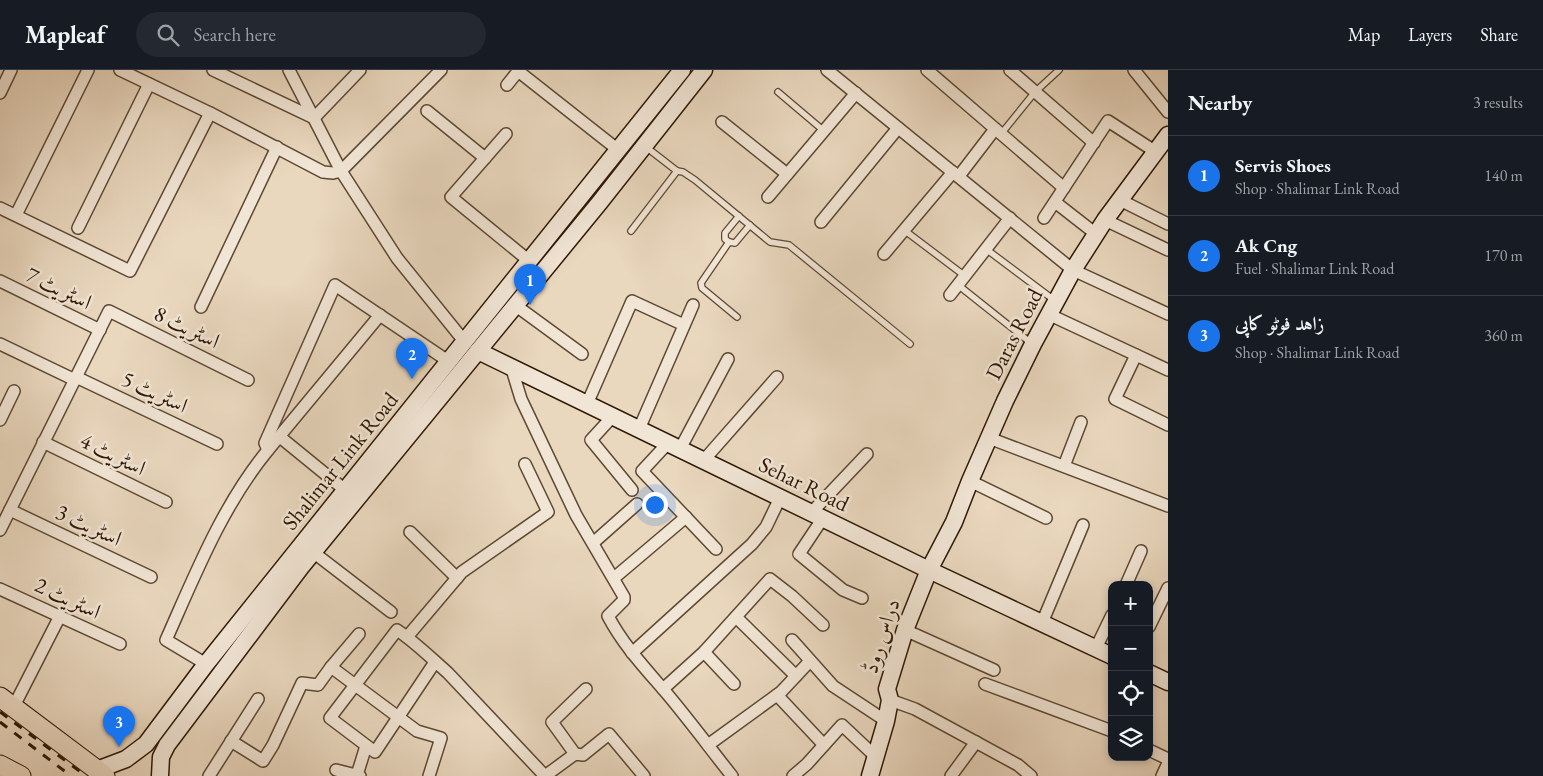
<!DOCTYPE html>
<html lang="en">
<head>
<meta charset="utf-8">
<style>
	body { margin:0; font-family:"EB Garamond",Amiri,serif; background:#242831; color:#f1f3f6 }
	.controls { position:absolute; right:15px; bottom:15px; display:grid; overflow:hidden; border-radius:10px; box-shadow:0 2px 8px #0003 }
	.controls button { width:45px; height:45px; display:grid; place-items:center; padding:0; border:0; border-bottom:1px solid #363941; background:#171b24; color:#f1f3f6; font:25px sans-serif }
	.you { position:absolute; left:654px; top:434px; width:18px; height:18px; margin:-12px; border:4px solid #fff; border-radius:50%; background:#1a73e8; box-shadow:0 0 0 8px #1a73e833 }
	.badge { display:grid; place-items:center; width:32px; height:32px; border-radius:50%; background:#1a73e8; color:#fff; font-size:16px; font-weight:700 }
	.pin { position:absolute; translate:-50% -41px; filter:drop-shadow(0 1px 2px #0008) }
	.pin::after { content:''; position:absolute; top:26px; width:18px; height:15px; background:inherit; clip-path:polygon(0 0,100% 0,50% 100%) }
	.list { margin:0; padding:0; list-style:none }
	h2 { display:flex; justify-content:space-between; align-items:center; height:65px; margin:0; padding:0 20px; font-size:21px }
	h2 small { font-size:16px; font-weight:400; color:#9ea1a6 }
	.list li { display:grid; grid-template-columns:32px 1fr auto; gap:15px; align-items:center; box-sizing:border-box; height:80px; padding:0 20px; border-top:1px solid #363941 }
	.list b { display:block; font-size:19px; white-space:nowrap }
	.list p { margin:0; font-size:16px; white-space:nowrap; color:#9ea1a6 }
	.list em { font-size:16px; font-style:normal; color:#9ea1a6 }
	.icon { flex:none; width:28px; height:28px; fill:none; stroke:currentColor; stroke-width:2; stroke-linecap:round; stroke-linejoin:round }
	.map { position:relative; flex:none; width:1168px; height:706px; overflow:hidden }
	header { display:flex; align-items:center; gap:30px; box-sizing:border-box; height:70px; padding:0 25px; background:#171b24; border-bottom:1px solid #363941 }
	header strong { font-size:24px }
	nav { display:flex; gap:28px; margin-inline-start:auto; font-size:18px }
	.search { width:350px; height:45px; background:#242831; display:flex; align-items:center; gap:12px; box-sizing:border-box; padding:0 18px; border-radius:28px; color:#9ea1a6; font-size:19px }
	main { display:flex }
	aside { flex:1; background:#171b24 }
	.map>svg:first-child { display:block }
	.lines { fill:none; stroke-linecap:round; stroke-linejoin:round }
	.lane-casing { stroke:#5d4832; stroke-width:8 }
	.street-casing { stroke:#5d4832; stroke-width:14 }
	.secondary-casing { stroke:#2e1804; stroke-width:19 }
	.primary-casing { stroke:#2e1804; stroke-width:21 }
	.lane { stroke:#f1e5d5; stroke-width:5.5 }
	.street { stroke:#f1e5d5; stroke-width:11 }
	.secondary { stroke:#f1e5d5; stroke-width:16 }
	.primary { stroke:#e9d7be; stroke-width:19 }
	.rail { stroke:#2e1804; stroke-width:3; stroke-dasharray:9 9; stroke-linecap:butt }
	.labels { text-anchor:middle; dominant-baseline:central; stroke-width:5; stroke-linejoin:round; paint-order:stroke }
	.street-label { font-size:22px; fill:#2e1804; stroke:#f1e5d5 }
</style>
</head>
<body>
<header>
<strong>Mapleaf</strong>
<div class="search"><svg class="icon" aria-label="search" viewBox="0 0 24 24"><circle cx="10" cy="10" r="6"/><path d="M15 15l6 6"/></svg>Search here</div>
<nav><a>Map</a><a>Layers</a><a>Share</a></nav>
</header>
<main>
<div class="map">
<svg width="1168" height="706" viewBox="0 0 1168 706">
	<rect width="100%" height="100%" fill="#e9d7be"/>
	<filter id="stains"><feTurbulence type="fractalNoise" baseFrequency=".004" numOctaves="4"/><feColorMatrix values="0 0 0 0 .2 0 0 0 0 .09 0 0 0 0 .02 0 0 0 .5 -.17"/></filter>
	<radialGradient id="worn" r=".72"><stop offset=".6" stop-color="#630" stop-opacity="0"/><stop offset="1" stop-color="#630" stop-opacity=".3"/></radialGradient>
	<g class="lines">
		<g class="lane-casing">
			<g id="lane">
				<path d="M778 22 824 61"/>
				<path d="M1001 64 1035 22 1059 0"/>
				<path d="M677 101 683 102 695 110 770 172 789 175 910 274"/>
				<path d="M904 160 965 206"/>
				<path d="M631 161 677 101 646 77"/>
				<path d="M729 172 725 169V163L739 146"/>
				<path d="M986 179 1054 230"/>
				<path d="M958 215 1031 273"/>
				<path d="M737 247 702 218 701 213 729 172 735 173 750 155"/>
			</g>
		</g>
		<g class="street-casing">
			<g id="street">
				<path d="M120 0 210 43 323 102 333 103 341 101 441 0"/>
				<path d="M213 0 314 48 360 0"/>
				<path d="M289 0 341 101 397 188 464 271"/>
				<path d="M827 0 1073 200 1168 244"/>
				<path d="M927 0 1064 118"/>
				<path d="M1010 0 1094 73"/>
				<path d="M1134 0 1168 42"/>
				<path d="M518 1 617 79"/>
				<path d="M507 15 519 0"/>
				<path d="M0 23 11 0"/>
				<path d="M427 41 485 88"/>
				<path d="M722 52 787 104"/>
				<path d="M506 64 451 127 528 190"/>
				<path d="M959 106 995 59"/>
				<path d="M768 127 856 23"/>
				<path d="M1120 130 1168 154"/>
				<path d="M1055 132 1096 164"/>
				<path d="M0 138 130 201 210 43"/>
				<path d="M16 145 88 0"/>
				<path d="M1044 148 1108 51 1156 82"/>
				<path d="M1105 150 1168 180"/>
				<path d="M821 152 898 58"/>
				<path d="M78 158 149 14"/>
				<path d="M884 184 953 102"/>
				<path d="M0 211 100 260"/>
				<path d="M950 225 1010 148"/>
				<path d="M515 235 582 284"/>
				<path d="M201 237 277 77"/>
				<path d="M1048 244 1136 285 1115 329 1168 355"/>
				<path d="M0 274 75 310"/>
				<path d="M1136 285 1168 300"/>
				<path d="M511 296 521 329 576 445 624 527V530L608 546C622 573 643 596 663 619 687 647 709 677 732 706"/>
				<path d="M76 307 217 374"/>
				<path d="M587 334 632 231 684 255"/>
				<path d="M613 346 591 370 632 420"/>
				<path d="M0 350 14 321"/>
				<path d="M639 359 693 235"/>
				<path d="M280 367 345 420"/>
				<path d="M989 368 1168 436"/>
				<path d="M43 372 166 432"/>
				<path d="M668 373 642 401 716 479"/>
				<path d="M680 379 728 289"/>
				<path d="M268 380 380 245"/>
				<path d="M704 390 777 307"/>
				<path d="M1064 396 1081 352"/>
				<path d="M970 411 1046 448"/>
				<path d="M10 440 151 507"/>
				<path d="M811 443 867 384"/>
				<path d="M823 448 799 484 843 520 862 528"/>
				<path d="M0 460 109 241 248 310"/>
				<path d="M410 462 457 508"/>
				<path d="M593 473 637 434"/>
				<path d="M313 482 391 542"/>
				<path d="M614 508 686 447"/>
				<path d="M1126 515 1141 481"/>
				<path d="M0 519 120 574"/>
				<path d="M736 547 796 606"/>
				<path d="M1042 553 1083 455"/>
				<path d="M1149 557 1168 518"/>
				<path d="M905 560 994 600"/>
				<path d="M407 567 462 502 548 442 525 394"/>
				<path d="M792 570 833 616 886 651"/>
				<path d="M1096 578 1112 545"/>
				<path d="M704 582 734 614"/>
				<path d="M632 583 752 474 766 457 780 428"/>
				<path d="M435 592 375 682 330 648 397 560C415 572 431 588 448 603L545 706"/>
				<path d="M206 594 166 570C195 505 222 436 268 380L265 373 335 215 448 291"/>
				<path d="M331 597 417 661 441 668 429 706"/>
				<path d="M985 614 1112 661"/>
				<path d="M663 619 704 582 770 509 792 526 823 555"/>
				<path d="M777 625 824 675"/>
				<path d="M890 630 915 639 1018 695 1031 706"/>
				<path d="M14 636 60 546"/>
				<path d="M231 671 263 691 273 675 302 613 318 615 331 597 359 564"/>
				<path d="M708 675 781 622 810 591"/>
				<path d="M1149 680 1168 689"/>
				<path d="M575 684 552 652 586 619"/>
				<path d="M336 700 360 706"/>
				<path d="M357 705 366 676"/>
				<path d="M209 706 258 629"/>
				<path d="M545 706 575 684 583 685 609 664 644 706"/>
				<path d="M793 706 807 694 842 655 876 687"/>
				<path d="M951 706 976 672"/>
				<path d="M1162 706 1168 693"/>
			</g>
		</g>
		<g class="secondary-casing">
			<g id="secondary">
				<path d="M478 281 929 500 1112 586"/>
				<path d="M1149 603 1168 612"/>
				<path d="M97 700 126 689 146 674 206 594 682 0"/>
				<path d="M160 706 161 687 167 675 301 497 600 132 704 0"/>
				<path d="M870 706 886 651 890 630 887 619 905 560 929 500 954 452 970 411 1005 331 1033 274 1073 200 1105 150 1168 65"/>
			</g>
		</g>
		<g class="primary-casing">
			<g id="primary">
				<path d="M0 627 105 706"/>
				<path d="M0 695 21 706"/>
			</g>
		</g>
		<use href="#lane" class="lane"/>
		<use href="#street" class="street"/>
		<use href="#secondary" class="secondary"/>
		<use href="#primary" class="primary"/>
		<g class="rail">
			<path d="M0 642 86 706"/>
			<path d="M0 652 71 706"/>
		</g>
	</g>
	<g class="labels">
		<g class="street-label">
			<text transform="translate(59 218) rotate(26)">اسٹریٹ 7</text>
			<text transform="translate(187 257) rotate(26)">اسٹریٹ 8</text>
			<text transform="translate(1014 264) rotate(-63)">Daras Road</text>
			<text transform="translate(155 322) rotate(25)">اسٹریٹ 5</text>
			<text transform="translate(113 384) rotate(26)">اسٹریٹ 4</text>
			<text transform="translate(340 391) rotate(-51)">Shalimar Link Road</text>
			<text transform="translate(804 414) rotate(26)">Sehar Road</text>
			<text transform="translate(89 455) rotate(25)">اسٹریٹ 3</text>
			<text transform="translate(68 528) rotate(25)">اسٹریٹ 2</text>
			<text transform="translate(881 566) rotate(-72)">دراس روڈ</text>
		</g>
	</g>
	<rect width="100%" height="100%" filter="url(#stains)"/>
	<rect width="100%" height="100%" fill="url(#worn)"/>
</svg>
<div class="controls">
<button>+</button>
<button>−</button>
<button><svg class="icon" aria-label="locate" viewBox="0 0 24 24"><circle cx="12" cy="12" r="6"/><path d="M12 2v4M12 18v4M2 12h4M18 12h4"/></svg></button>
<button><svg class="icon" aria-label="layers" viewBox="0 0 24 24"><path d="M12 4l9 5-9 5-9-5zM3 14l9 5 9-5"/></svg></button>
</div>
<div class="you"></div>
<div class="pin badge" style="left:530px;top:235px">1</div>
<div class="pin badge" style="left:412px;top:309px">2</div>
<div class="pin badge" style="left:119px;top:677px">3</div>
</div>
<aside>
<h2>Nearby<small>3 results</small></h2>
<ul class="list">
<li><span class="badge">1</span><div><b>Servis Shoes</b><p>Shop · Shalimar Link Road</p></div><em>140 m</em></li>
<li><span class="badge">2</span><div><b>Ak Cng</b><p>Fuel · Shalimar Link Road</p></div><em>170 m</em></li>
<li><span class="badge">3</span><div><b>زاہد فوٹو کاپی</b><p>Shop · Shalimar Link Road</p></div><em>360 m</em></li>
</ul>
</aside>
</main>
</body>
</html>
